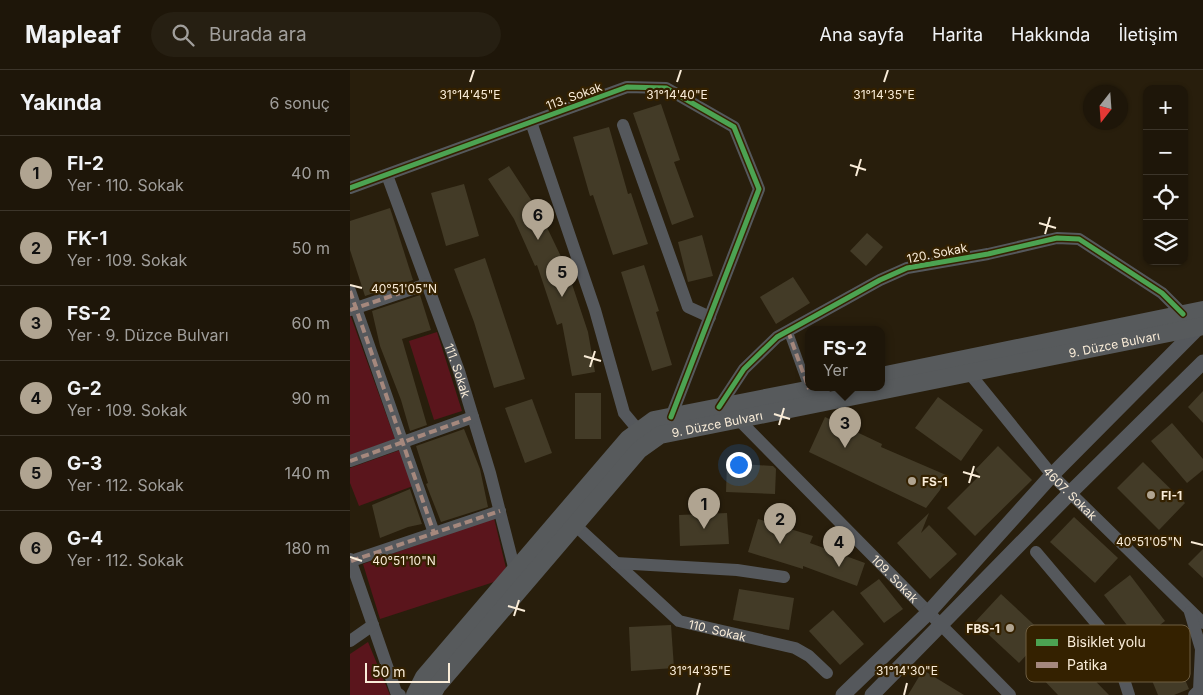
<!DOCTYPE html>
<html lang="tr">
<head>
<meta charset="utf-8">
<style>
	body { margin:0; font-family:Inter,sans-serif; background:#261f12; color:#f1f3f6 }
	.controls { position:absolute; right:15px; top:15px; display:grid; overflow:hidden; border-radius:10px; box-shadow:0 1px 4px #0004 }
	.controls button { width:45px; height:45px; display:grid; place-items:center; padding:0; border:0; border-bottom:1px solid #3c352a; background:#1e1609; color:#f1f3f6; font:25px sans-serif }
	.compass { position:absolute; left:733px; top:15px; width:45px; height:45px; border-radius:50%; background:#1e1609; box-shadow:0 1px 4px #0004; rotate:197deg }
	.scale { position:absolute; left:15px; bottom:12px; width:85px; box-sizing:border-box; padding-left:5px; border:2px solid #f9ecd8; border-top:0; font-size:14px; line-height:18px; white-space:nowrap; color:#f9ecd8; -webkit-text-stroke:4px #342100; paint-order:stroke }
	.you { position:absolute; left:388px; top:394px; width:18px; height:18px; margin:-12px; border:4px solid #fff; border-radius:50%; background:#1a73e8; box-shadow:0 0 0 8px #1a73e833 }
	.badge { display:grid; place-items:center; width:32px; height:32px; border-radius:50%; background:#b0a491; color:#111; font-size:16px; font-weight:700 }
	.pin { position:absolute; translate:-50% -41px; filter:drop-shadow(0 1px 2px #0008) }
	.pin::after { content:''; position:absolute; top:26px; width:18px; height:15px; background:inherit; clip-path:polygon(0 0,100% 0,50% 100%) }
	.popup { position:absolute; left:455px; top:256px; width:80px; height:65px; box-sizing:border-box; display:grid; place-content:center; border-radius:10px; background:#1e1609; filter:drop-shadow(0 1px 4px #0005); font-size:16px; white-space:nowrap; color:#a19f9c }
	.popup b { font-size:19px; color:#f1f3f6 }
	.popup::after { content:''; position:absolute; left:50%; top:100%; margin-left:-10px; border:10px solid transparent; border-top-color:#1e1609 }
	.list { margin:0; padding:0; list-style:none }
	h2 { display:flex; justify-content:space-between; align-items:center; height:65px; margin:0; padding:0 20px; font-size:21px }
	h2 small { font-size:16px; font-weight:400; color:#a19f9c }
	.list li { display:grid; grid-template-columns:32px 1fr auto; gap:15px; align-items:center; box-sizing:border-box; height:75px; padding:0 20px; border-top:1px solid #3c352a }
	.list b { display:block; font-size:19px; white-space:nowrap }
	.list p { margin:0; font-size:16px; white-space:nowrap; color:#a19f9c }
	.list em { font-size:16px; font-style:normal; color:#a19f9c }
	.icon { flex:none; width:28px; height:28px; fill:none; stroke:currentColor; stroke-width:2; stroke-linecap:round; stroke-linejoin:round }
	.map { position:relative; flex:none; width:853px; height:625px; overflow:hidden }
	header { display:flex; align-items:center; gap:30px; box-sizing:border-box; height:70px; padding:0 25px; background:#1e1609; border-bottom:1px solid #3c352a }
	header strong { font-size:24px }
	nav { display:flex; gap:28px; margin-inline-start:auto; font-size:18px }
	.search { width:350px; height:45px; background:#261f12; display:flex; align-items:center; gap:12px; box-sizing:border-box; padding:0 18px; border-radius:28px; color:#a19f9c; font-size:19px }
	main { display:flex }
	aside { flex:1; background:#1e1609 }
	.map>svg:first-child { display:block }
	.green { fill:#5a151c }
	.building { fill:#433b27 }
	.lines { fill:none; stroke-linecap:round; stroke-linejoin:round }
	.pedestrian { stroke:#55585c; stroke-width:9 }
	.minor { stroke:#55585c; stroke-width:12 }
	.tertiary { stroke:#55585c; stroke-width:15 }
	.secondary { stroke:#575a5c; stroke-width:18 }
	.quiet { stroke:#a5887d; stroke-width:4; stroke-dasharray:8 4; stroke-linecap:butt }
	.cycleway-casing { stroke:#342100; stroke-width:8 }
	.cycleway { stroke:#4ca352; stroke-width:5 }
	.ticks { fill:none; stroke:#f9ecd8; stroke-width:2 }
	.poi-dot { fill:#b0a491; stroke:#342100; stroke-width:2 }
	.labels { text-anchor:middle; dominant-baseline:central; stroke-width:4.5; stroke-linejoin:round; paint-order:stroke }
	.street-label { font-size:12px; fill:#f9ecd8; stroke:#342100 }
	.poi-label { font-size:12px; font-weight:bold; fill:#f9ecd8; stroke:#342100; text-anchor:start }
	.key { fill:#342100; stroke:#6f5e41; stroke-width:1 }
	.key-label { font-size:14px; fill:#f9ecd8 }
	.ticks-label { font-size:12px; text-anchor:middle; fill:#f9ecd8; stroke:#342100; stroke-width:4.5; stroke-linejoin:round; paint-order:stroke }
</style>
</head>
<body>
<header>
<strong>Mapleaf</strong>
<div class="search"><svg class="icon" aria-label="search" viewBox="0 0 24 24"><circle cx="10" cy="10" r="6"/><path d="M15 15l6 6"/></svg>Burada ara</div>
<nav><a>Ana sayfa</a><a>Harita</a><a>Hakkında</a><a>İletişim</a></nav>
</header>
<main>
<aside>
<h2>Yakında<small>6 sonuç</small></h2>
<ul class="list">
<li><span class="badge">1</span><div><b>FI-2</b><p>Yer · 110. Sokak</p></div><em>40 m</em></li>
<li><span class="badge">2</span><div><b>FK-1</b><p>Yer · 109. Sokak</p></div><em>50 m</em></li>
<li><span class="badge">3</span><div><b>FS-2</b><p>Yer · 9. Düzce Bulvarı</p></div><em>60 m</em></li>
<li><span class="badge">4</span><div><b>G-2</b><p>Yer · 109. Sokak</p></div><em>90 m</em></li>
<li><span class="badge">5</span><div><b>G-3</b><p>Yer · 112. Sokak</p></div><em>140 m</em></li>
<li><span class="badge">6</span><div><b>G-4</b><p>Yer · 112. Sokak</p></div><em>180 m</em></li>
</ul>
</aside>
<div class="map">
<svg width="853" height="625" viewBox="0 0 853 625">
	<rect width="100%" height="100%" fill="#281e0c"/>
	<g class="green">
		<path d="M0 244 45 369 0 385Z"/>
		<path d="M87 262 112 341 84 350 59 271Z"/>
		<path d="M50 380 63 416 9 436 0 413V398Z"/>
		<path d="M144 448 156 498 147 511 30 549 13 494Z"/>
		<path d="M18 572 40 625H0V584Z"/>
	</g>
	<g class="building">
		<path d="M311 34 330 90 324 92 344 147 322 155 283 43Z"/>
		<path d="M259 57 278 124 281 123 298 174 263 185 243 125 240 126 223 67Z"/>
		<path d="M159 96 191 145 217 199 238 262 245 302 222 306 212 253 207 255 187 195 185 196 164 149 138 109Z"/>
		<path d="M114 114 129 166 96 176 81 123Z"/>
		<path d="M40 138 63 210 15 226 0 180V151Z"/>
		<path d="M517 163 533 177 516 196 500 181Z"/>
		<path d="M352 165 363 206 338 212 328 172Z"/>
		<path d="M135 188 175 309 144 318 124 252 104 199Z"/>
		<path d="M294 195 309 241 306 242 322 295 302 301 271 202Z"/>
		<path d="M443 207 460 233 426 254 410 227Z"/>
		<path d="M70 225 81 260 52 269 77 355 60 361 51 330 30 276 22 241Z"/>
		<path d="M853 321V353L838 337Z"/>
		<rect x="225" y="323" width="26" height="46"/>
		<path d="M588 327 633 360 611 391 565 358Z"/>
		<path d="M182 329 202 383 175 393 155 338Z"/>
		<path d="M475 347 532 374 531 377 596 405 590 420 576 438 459 382Z"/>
		<path d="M822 353 853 389V400L837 413 801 371Z"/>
		<path d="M114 359 130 399 138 437 91 452 76 414 78 413 66 376Z"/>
		<path d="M648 376 682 410 625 466 597 438 630 405 625 400Z"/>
		<path d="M793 392 835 433 809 460 767 418Z"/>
		<path d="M377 393 423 396 426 399 425 424 376 422Z"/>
		<path d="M60 419 72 454 58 457 30 468 22 435Z"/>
		<path d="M377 443 379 474 330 476 329 445Z"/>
		<path d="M579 443 571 463 579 455 607 484 580 509 547 473Z"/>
		<path d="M724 447 768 488 745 513 700 472Z"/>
		<path d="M408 449 463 466 460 473 515 493 507 516 453 496V499L398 482Z"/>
		<path d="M853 479V508L838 494Z"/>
		<path d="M780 505 815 551 789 571 754 525Z"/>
		<path d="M529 509 553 539 534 553 510 523Z"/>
		<path d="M389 519 444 528 439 560 383 550Z"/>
		<path d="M651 524 695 565 669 593 625 552Z"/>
		<path d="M483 540 514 574 490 595 459 561Z"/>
		<path d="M321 555 324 598 281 601 279 557Z"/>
		<path d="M817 567 839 619 824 625H808L789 579Z"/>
		<path d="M716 581 759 625H708L690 606Z"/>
		<path d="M573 600 614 625H558Z"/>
	</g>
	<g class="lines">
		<path class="pedestrian" d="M438 261 459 319"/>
		<g class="minor">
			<path d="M181 52 245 240 274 343 289 361"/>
			<path d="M273 55 338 237 360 247"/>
			<path id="s1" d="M37 105 109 301 140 403 165 501"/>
			<path d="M0 118 277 17 316 18 384 57 409 119 321 347"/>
			<path d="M0 221 84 463"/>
			<path d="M0 240 77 214"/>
			<path id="s2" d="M620 304 702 405 853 553"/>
			<path d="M369 337 394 299 427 267 530 210 557 198 638 184 707 168 729 169 812 223 833 244"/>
			<path id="s3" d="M388 349 660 625"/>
			<path d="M0 391 123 347"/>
			<path id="s4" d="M225 455 329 551 445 578 459 586 477 603"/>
			<path d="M686 482 762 572 779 625"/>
			<path d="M0 489 46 622 50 625"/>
			<path d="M1 491 150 441"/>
			<path d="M266 493 387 500 434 507"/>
			<path d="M840 542 851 579 849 620 844 625"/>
			<path d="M0 571 23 555"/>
		</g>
		<g class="tertiary">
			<path d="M493 625 578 543 702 405 850 256"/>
			<path d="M522 625 721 422 853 292"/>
		</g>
		<g class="secondary">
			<path d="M531 306 853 240"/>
			<path d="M65 625 74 607 278 369 304 350 472 317"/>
			<path id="s5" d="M82 625 87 616 289 380 310 365 853 256"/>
		</g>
		<g class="quiet">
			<path d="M0 221 84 463"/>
			<path d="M0 240 77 214"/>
			<path d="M438 261 459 319"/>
			<path d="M0 391 123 347"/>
			<path d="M1 491 150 441"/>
		</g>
		<g class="cycleway-casing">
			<g id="cycleway">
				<path d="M0 118 277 17 316 18 384 57 409 119 321 347"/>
				<path d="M369 337 394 299 427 267 530 210 557 198 638 184 707 168 729 169 812 223 833 244"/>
			</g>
		</g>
		<use href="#cycleway" class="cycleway"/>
	</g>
	<path class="ticks" d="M120 12 124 0M327 12 331 0M534 12 538 0M500 95 516 100M506 106 511 89M689 153 706 158M695 164 700 147M0 215 12 218M234 286 251 291M240 297 245 281M424 344 440 349M429 355 434 338M613 402 630 407M619 413 624 396M841 472 853 475M0 487 12 491M158 536 175 541M164 546 169 530M347 625 350 613M554 625 557 613"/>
	<g class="poi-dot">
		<circle cx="562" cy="411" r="5"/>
		<circle cx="801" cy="425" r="5"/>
		<circle cx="660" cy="558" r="5"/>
	</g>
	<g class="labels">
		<g class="street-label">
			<text transform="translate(224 26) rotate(-20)">113. Sokak</text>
			<text transform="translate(587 183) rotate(-11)">120. Sokak</text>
			<text stroke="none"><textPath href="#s5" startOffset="810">9. Düzce Bulvarı</textPath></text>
			<text stroke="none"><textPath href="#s1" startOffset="208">111. Sokak</textPath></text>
			<text stroke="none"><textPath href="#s5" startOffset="405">9. Düzce Bulvarı</textPath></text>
			<text stroke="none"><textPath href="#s2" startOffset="156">4607. Sokak</textPath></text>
			<text stroke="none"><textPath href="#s3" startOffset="224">109. Sokak</textPath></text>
			<text stroke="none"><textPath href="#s4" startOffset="181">110. Sokak</textPath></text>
		</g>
		<g class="poi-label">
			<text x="572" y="411">FS-1</text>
			<text x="811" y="425">FI-1</text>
			<text x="650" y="558" text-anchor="end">FBS-1</text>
		</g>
	</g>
	<rect x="676" y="555" width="164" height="57" rx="8" class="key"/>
	<rect x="686" y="569" width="22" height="7" fill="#4ca352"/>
	<rect x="686" y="592" width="22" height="6" fill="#a5887d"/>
	<g class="key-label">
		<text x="717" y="577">Bisiklet yolu</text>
		<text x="717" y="600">Patika</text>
	</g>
	<g class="ticks-label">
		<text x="120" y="29">31°14'45"E</text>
		<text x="327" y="29">31°14'40"E</text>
		<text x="534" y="29">31°14'35"E</text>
		<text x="54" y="223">40°51'05"N</text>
		<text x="799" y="476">40°51'05"N</text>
		<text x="54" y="495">40°51'10"N</text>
		<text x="350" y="605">31°14'35"E</text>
		<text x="557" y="605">31°14'30"E</text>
	</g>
</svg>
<div class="controls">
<button>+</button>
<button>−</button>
<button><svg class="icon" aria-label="locate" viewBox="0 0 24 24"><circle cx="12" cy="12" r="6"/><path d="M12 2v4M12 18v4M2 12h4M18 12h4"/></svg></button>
<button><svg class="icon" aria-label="layers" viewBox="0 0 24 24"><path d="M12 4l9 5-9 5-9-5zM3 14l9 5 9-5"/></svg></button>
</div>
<svg class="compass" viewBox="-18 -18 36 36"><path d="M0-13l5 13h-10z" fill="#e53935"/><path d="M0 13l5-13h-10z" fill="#a19f9c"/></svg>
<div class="scale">50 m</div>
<div class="you"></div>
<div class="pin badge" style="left:354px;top:459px">1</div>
<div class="pin badge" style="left:430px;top:474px">2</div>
<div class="pin badge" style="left:495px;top:378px">3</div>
<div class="popup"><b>FS-2</b>Yer</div>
<div class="pin badge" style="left:489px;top:497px">4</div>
<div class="pin badge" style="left:212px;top:227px">5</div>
<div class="pin badge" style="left:188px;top:170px">6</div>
</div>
</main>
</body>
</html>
